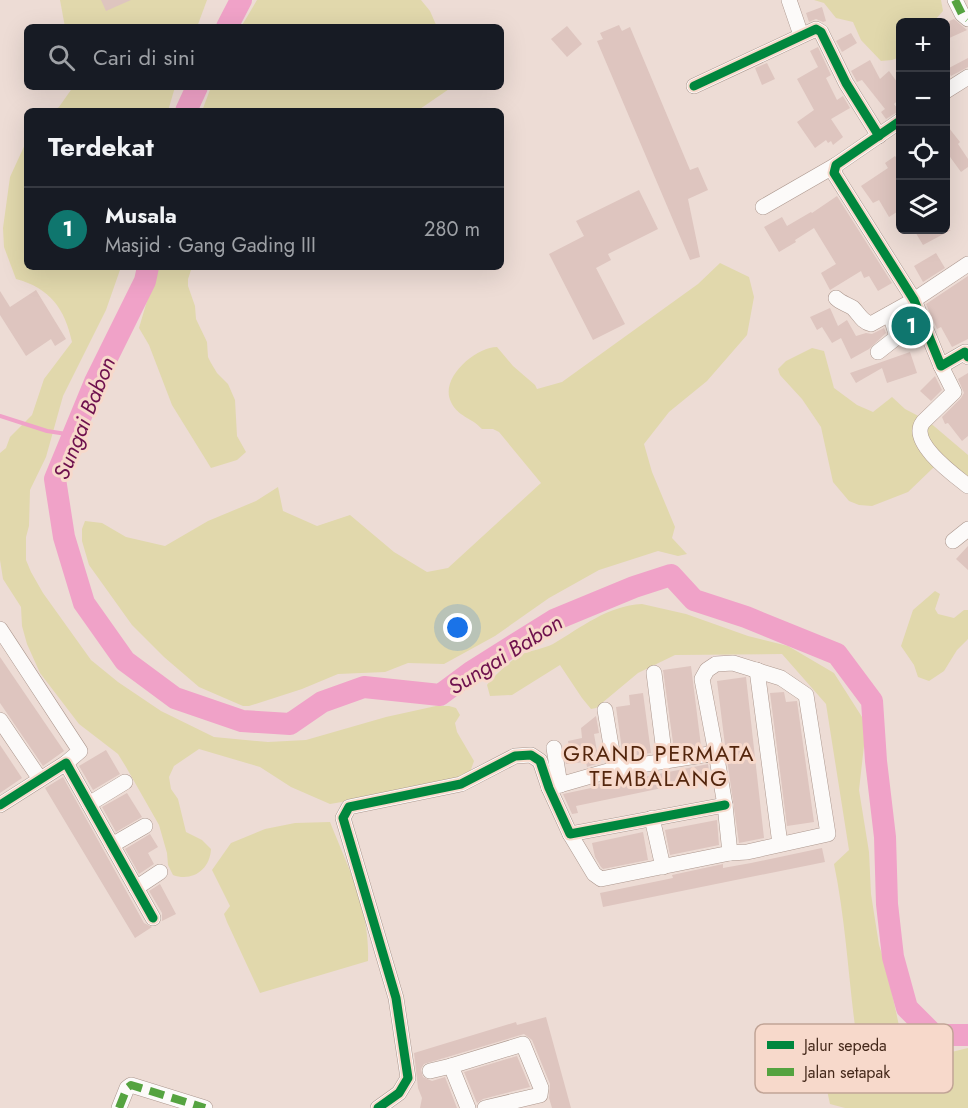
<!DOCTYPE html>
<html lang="id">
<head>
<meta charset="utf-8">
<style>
	body { margin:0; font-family:Jost,sans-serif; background:#242831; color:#f1f3f6 }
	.controls { position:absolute; right:18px; top:18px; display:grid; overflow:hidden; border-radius:9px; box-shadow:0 6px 24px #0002 }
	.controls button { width:54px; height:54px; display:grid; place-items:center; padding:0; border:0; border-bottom:2px solid #363941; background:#171b24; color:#f1f3f6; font:30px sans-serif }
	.you { position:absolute; left:458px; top:628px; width:21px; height:21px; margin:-15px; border:4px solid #fff; border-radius:50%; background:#1a73e8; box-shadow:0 0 0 9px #1a73e833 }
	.badge { display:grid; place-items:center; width:39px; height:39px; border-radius:50%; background:#0f766e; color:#fff; font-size:20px; font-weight:700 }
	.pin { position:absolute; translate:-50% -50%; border:3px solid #fff; box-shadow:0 2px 6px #0006 }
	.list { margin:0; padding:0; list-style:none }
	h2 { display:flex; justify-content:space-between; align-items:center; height:78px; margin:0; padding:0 24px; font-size:26px }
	h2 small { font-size:20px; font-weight:400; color:#9ea1a6 }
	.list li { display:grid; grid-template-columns:39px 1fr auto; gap:18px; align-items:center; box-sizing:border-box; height:84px; padding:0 24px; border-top:2px solid #363941 }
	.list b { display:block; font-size:22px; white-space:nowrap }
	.list p { margin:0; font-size:20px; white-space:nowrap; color:#9ea1a6 }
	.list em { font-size:20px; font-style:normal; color:#9ea1a6 }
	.icon { flex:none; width:33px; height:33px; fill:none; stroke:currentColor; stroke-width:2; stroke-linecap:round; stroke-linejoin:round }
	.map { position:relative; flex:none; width:968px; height:1108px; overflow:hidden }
	.search { position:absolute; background:#171b24; box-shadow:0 6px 24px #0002; left:24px; top:24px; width:480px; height:66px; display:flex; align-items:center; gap:15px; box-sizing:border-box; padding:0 21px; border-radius:9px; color:#9ea1a6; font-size:22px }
	.panel { position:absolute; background:#171b24; box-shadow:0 6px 24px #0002; left:24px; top:108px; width:480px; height:162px; border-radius:9px }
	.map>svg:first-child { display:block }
	.green { fill:#e1d8ac }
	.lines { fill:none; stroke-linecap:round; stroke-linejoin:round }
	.stream { stroke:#f0a2c8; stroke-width:4 }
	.river { stroke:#f0a2c8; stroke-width:22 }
	.building { fill:#dec5bf }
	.minor-casing { stroke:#ac978e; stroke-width:16 }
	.minor { stroke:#fcfaf9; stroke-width:15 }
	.quiet { stroke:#55a340; stroke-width:8; stroke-dasharray:15 8; stroke-linecap:butt }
	.cycleway-casing { stroke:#f7d9cb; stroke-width:13 }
	.cycleway { stroke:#00873e; stroke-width:9 }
	.labels { text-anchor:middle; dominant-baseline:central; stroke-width:6; stroke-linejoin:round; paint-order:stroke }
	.water-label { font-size:22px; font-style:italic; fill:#6e104d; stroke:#f7d9cb }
	.neighbourhood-label { font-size:22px; letter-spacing:1.5px; fill:#54260d; stroke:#f7d9cb }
	.key { fill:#f7d9cb; stroke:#c1a496; stroke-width:1.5 }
	.key-label { font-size:16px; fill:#44281a }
</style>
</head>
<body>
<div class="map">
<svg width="968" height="1108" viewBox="0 0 968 1108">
	<rect width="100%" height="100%" fill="#eddcd5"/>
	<g class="green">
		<path d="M60 0H207L197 27H65Z"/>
		<path d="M257 0H421L430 11 437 27H241Z"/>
		<path d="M814 0H941L943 11 933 22H900V57L892 60 881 61 861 40 853 22 836 18 824 3Z"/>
		<path d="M73 87H175L168 111H53L59 107Z"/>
		<path d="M211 87H452L417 111H202Z"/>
		<path d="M27 140V267H121L106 310 63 396 46 457 30 490 29 526 26 537V560L31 572 43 593 91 660 118 682 161 711 214 737 268 742 306 740 386 717 436 706H449L456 708 460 715 455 723 457 732 474 761 469 775 433 785H417L394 793 330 804 291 787 260 767 199 749 174 766 169 777 171 789 178 799 186 832 202 840 211 849C210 870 192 882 173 875L168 865 167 853 159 825 126 767 118 754 79 724 40 673 27 644 22 626 21 607 3 579 0 560V453L6 448 10 437 32 415 44 379 72 342C65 309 50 288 16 279L4 247 3 228 10 177Z"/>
		<path d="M720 263 749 277 754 297 747 335 707 381 669 412 644 444 652 472 675 527 672 538 687 554 678 556 658 551 599 570 549 598 495 636 444 664 408 663 385 672 338 674 302 689 249 706H243L199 687 164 657 132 625 89 565 82 541V529L85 521 102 523 126 537 165 546 208 521 256 501 278 487 283 511 317 526 350 515 394 552 427 572 448 568 541 483 499 432 493 429H482C471 417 458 417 451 402 439 378 476 347 497 347L513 366 535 385 537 389 562 382 698 284Z"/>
		<path d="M157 267H192L188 279V286L195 306 196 319 207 342 208 357 211 363 217 373 228 384 235 400 237 436 246 452 237 460 211 468 172 405 149 345 139 328Z"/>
		<path d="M812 348 824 351 834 388 857 405 873 412 892 397 905 409 928 421 968 455V480L945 466 933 468 908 492 872 506 859 505 849 501 833 482 821 427 802 399 780 375 778 369 786 361Z"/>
		<path d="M935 591 940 594 935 609 938 614 954 618 964 610H968V639L957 650 944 671 929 681 918 677 914 665 901 646 913 610Z"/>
		<path d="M642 604 686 614 748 636 788 646 834 673 862 717 866 728 859 790 869 852 871 894 879 945 887 970 901 1035 906 1046 919 1058 931 1057 968 1048V1108H845L830 1104 825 1081 859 1055C849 992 847 927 834 864L849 850 826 704 782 654 675 655 638 673 596 708 591 709 582 698 560 665 512 695 490 696 487 685C491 678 515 657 522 654 532 650 543 649 553 644 582 627 607 606 642 604Z"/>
		<path d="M330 822C349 870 370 908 368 961L260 993 227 922 224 914 230 906 212 870 231 843 265 829 295 823Z"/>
	</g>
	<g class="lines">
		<path class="stream" d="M0 416 47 431 73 435"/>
		<g class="river">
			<path d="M227 27 241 0"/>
			<path d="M186 111 197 87"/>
			<path d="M148 267 145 281 95 382 55 479 64 537 84 603 125 661 175 698 242 721 290 724 322 702 364 687 440 695 471 672 554 620 634 587 671 575 694 600 746 617 837 654 872 701 876 761 885 837 887 904 893 957 907 1008 934 1035H968"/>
		</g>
	</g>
	<g class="building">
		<path d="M101 0H131L106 11Z"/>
		<path d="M822 7 826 21 823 22 816 19 809 22 806 13Z"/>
		<path d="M954 19 967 30 945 40V23Z"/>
		<path d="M619 25 622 31 630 27 690 170 698 167 708 190 688 199 700 257 690 260 597 41 603 39 600 33Z"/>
		<path d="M567 26 582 44 567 57 551 39Z"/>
		<path d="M851 33 857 43 842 52 836 41Z"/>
		<path d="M818 47 831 75 826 78 837 100 843 96 850 108 831 119 843 137 833 145 831 141 828 143 826 140 815 148 797 122 814 110 797 79 818 67 810 51Z"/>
		<path d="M968 58V67L951 76 947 69Z"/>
		<path d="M870 60 880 79 889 71 900 86V98L894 104 899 111 886 119 881 112 885 109 862 80 857 82 851 71Z"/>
		<path d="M767 63 775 79 762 85 755 68Z"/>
		<path d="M945 123 960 142 958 144 968 159V167L961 172 945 150Z"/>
		<path d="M895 156 900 163V210L889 217 879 200 873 203 861 186 888 168 885 163Z"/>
		<path d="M639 190 658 229 608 254 611 260 596 268 625 324 593 340 549 254 584 236 576 221Z"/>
		<path d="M837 196 892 283 878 291 869 276 864 278 861 271 830 290 821 273 836 264 814 228 795 240 796 242 779 252 764 227 782 217 787 226 811 212 812 213Z"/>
		<path d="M914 230H951L923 245Z"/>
		<path d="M936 253 945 268 923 282 914 266Z"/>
		<path d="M968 276V339L952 347 941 327 937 329 926 304Z"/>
		<path d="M36 290 66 339 55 346 51 339 26 356 0 315V291L10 307Z"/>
		<path d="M830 308 838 326 847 320 856 336 866 333 872 334 884 328 886 333 869 349 851 359 841 338 832 343 822 327 817 330 810 317Z"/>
		<path d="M909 314 919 339 910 344 901 318Z"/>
		<path d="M910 352 917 373 887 383 882 368 856 383 850 373Z"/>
		<path d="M968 373V436L962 441 948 423 945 424 942 417 961 398 964 393 958 379Z"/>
		<path d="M935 376 942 390 931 401 920 391Z"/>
		<path d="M968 546V570L956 559Z"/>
		<path d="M0 657 64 751 43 766 0 703Z"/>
		<path d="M691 666 701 746 674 750 663 670Z"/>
		<path d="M746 677 764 838 739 843 727 759 735 757 733 744 725 745 717 681Z"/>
		<path d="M784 692 786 702 797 701 814 822 787 826 770 693Z"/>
		<path d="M643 693 651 753 623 757 616 707 630 705 629 695Z"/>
		<path d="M596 716 599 733 594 734 599 763 587 767 586 762 566 764 565 754 570 753 568 741 582 738 581 728Z"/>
		<path d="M0 745 22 778 0 793Z"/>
		<path d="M106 750 120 774 93 790 79 766Z"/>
		<path d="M708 764 710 778 576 806 578 813 572 814 563 794 591 788V786L603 783 604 785 612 784V787L625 785 624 781Z"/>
		<path d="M63 777 144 923 152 927 135 938 45 788Z"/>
		<path d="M127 793 142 817 116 832 102 807Z"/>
		<path d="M717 820 719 845 670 855 665 830Z"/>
		<path d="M643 832 648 860 603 869 601 867 595 857 592 843Z"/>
		<path d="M150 834 158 847 148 853 154 864 139 874 125 849Z"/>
		<path d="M822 848 825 862 603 907 600 893 673 878 672 875 723 864V868L751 863Z"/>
		<path d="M160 884 176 914 162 921V913L149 891Z"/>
		<path d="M546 1017 571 1108H552L549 1098 550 1084 532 1040 524 1034 424 1064 421 1069 423 1077 432 1081 445 1077 457 1108H420L422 1098 418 1088 414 1053 516 1022 517 1025Z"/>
		<path d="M517 1056 530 1087 483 1099 477 1103 464 1072Z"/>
	</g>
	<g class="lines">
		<g class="minor-casing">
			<g id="minor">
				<path d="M789 0 801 35"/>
				<path d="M955 0 962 14 968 19"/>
				<path d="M694 86 816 29 821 32 846 83 879 136"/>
				<path d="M946 91 968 77"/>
				<path d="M900 121 836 165 834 173 914 300 941 366 965 352 968 357"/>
				<path d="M763 207 836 165"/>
				<path d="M836 298C841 303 847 304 853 308 859 314 862 322 871 324L914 300 968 264"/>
				<path d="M878 352 897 337 890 314"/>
				<path d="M941 366 954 392 923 422C908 442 954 475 968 486"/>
				<path d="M953 541 968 529"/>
				<path d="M0 629 80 751 66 763"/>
				<path d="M757 670 780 844"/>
				<path d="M654 673 665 760"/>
				<path d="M605 710 615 769"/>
				<path d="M0 720 40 779"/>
				<path d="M554 748 560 785"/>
				<path d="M716 753 702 679 707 670 716 664 733 663 781 678 806 695 828 834 747 852 730 853"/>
				<path d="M549 788 615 769 716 753 725 805 730 853 601 879 594 874 570 834"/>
				<path d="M89 804 125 782"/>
				<path d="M0 805 66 763 153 918"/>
				<path d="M652 818 663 867"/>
				<path d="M112 845 145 826"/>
				<path d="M136 888 160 872"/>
				<path d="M430 1071 451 1066"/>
				<path d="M119 1108 127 1088 131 1085 205 1108"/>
				<path d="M378 1108 399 1093 408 1078 396 998 343 818 349 807 461 784 515 756 531 755 540 761 549 788 570 834 725 805"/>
				<path d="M468 1108 451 1066 523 1044 541 1088 540 1095 485 1108"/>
			</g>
		</g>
		<use href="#minor" class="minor"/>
		<g class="quiet">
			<path d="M955 0 962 14 968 19"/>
			<path d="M119 1108 127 1088 131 1085 205 1108"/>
		</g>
		<g class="cycleway-casing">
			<g id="cycleway">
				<path d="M694 86 816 29 821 32 846 83 879 136"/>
				<path d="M900 121 836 165 834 173 914 300 941 366 965 352 968 357"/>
				<path d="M0 805 66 763 153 918"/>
				<path d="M378 1108 399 1093 408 1078 396 998 343 818 349 807 461 784 515 756 531 755 540 761 549 788 570 834 725 805"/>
			</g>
		</g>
		<use href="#cycleway" class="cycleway"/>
	</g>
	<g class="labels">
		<g class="water-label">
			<text transform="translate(84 418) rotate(-68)">Sungai Babon</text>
			<text transform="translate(505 654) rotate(-32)">Sungai Babon</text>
		</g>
		<g class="neighbourhood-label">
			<text x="659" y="753">GRAND PERMATA<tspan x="659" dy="25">TEMBALANG</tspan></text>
		</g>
	</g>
	<rect x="755" y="1024" width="198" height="69" rx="9" class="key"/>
	<rect x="767" y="1041" width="27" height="8" fill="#00873e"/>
	<rect x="767" y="1068" width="27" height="8" fill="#55a340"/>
	<g class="key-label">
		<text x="804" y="1051">Jalur sepeda</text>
		<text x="804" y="1078">Jalan setapak</text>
	</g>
</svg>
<div class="controls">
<button>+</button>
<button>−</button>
<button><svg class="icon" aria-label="locate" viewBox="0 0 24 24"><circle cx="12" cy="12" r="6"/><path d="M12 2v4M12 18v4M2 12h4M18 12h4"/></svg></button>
<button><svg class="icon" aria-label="layers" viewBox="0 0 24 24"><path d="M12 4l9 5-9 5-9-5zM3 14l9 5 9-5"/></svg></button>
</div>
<div class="you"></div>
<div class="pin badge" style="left:911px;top:326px">1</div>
<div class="search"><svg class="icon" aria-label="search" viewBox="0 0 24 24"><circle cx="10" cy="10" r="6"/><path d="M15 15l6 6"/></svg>Cari di sini</div>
<section class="panel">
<h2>Terdekat<small></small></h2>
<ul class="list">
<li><span class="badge">1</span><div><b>Musala</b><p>Masjid · Gang Gading III</p></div><em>280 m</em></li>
</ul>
</section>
</div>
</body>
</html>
